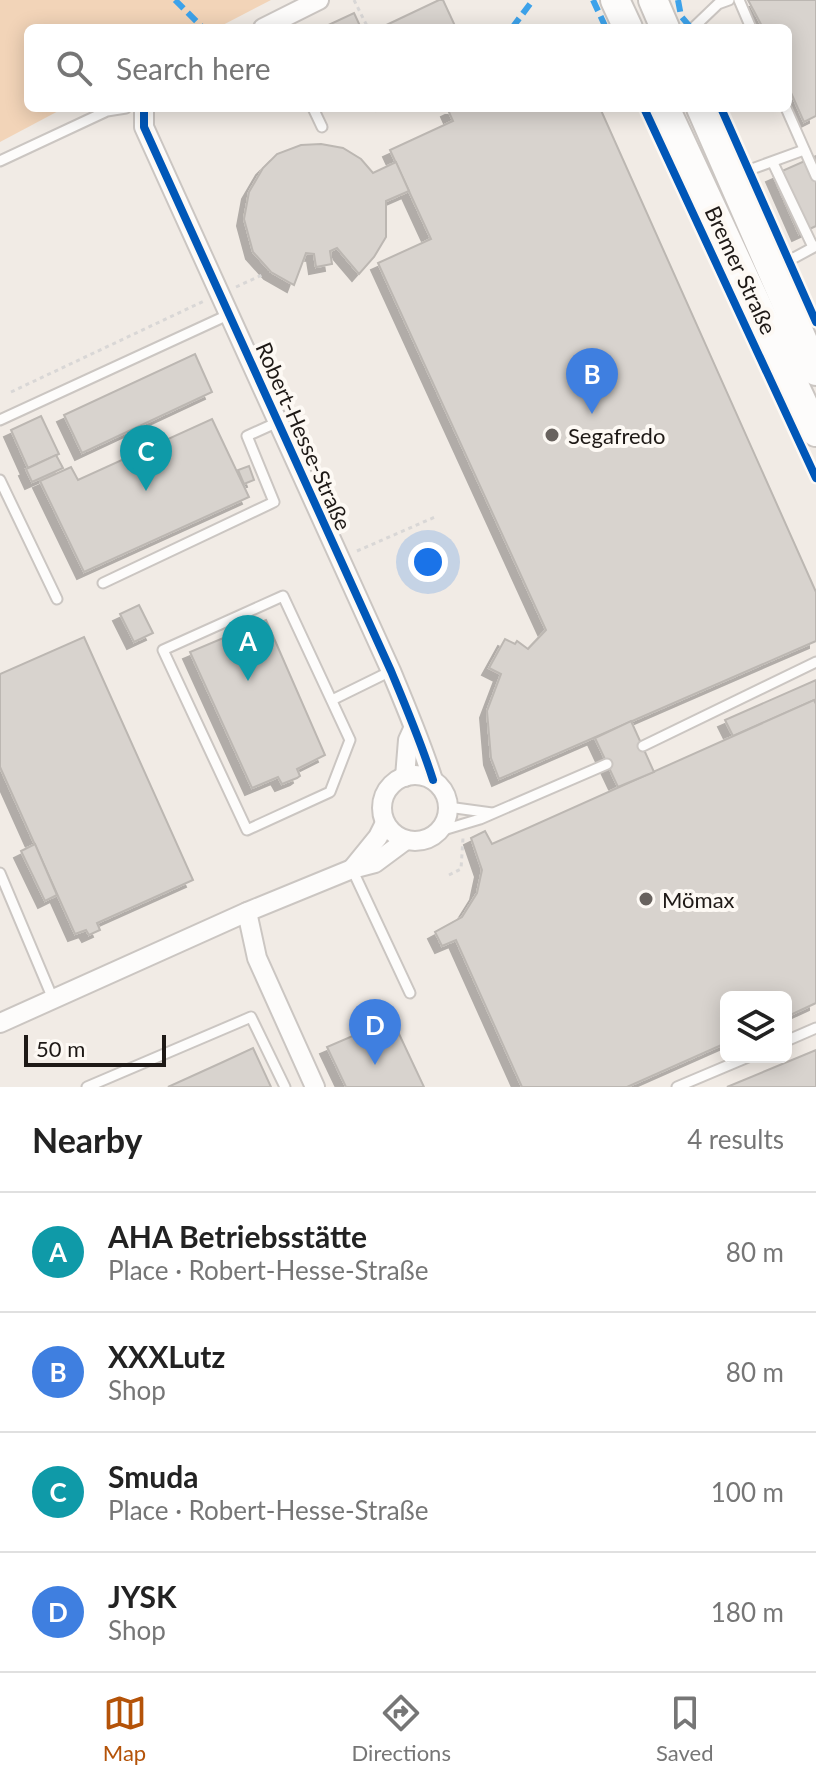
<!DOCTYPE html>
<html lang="en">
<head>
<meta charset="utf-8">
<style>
	body { margin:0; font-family:Lato,sans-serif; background:#f2f2f2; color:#222 }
	.controls { position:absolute; right:24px; bottom:24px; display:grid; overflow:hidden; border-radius:12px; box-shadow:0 4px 20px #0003 }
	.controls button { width:72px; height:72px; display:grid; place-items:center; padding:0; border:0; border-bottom:2px solid #e0e0e0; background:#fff; color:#222; font:40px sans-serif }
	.scale { position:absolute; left:24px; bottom:20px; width:142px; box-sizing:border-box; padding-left:8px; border:4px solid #1e1916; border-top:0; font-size:22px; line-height:28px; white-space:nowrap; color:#1e1916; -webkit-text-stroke:6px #fdf9f4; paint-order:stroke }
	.you { position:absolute; left:428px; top:562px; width:28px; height:28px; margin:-20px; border:6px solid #fff; border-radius:50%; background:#1a73e8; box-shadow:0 0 0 12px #1a73e833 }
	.badge { display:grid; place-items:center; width:52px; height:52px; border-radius:50%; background:#b45309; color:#fff; font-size:26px; font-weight:700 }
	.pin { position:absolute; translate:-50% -66px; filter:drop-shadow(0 2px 4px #0008) }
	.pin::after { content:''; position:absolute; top:42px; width:28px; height:24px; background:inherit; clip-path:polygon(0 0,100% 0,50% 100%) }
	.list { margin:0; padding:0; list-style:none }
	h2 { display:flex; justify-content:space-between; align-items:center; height:104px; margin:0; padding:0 32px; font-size:34px }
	h2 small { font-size:26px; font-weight:400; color:#767676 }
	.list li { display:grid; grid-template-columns:52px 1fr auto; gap:24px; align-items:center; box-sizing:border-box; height:120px; padding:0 32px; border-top:2px solid #e0e0e0 }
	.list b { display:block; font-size:30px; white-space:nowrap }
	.list p { margin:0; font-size:26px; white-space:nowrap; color:#767676 }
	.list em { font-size:26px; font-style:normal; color:#767676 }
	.icon { flex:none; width:44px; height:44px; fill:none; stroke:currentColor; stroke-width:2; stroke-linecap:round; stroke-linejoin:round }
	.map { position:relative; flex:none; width:816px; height:1087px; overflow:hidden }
	.search { position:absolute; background:#fff; box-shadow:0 4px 20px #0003; left:24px; right:24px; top:24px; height:88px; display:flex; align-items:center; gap:20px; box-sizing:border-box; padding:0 28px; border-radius:12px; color:#767676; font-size:30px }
	.sheet { height:584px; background:#fff }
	nav { display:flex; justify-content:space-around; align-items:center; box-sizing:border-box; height:112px; border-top:2px solid #e0e0e0; background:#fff; font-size:22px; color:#767676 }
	nav a { display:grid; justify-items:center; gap:4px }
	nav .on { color:#b45309 }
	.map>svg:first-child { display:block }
	.green { fill:#f2d4b8 }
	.building { fill:#d8d3ce; stroke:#bcb7b2; stroke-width:2; filter:url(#shadow) }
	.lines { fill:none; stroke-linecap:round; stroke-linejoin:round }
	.lane-casing { stroke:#cbc6c2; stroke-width:13 }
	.street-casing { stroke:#cbc6c2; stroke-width:22 }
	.primary-casing { stroke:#cbc6c2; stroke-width:32 }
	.path { stroke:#d9d7d6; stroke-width:3; stroke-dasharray:4 4; stroke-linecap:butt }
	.lane { stroke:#fdfcfb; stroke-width:9 }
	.street { stroke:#fdfcfb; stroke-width:18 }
	.primary { stroke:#fdfcfb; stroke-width:28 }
	.quiet { stroke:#3da2ea; stroke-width:6; stroke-dasharray:12 6; stroke-linecap:butt }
	.cycleway-casing { stroke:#fdf9f4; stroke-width:13 }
	.cycleway { stroke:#0057b8; stroke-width:8 }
	.poi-dot { fill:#68625e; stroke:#fdf9f4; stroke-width:3 }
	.labels { text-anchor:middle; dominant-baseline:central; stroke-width:8; stroke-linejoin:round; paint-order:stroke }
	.street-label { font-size:22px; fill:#1e1916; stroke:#fdf9f4 }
	.poi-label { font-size:22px; fill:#1e1916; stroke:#fdf9f4; text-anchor:start }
</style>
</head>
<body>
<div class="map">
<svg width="816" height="1087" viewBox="0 0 816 1087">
	<defs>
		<filter id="shadow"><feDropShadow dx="-7" dy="7" stdDeviation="0" flood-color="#0004"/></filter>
	</defs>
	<rect width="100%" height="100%" fill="#f1ebe5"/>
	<path class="green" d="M0 0H271L217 28H28V108H64L0 142Z"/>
	<g class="building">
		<path d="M439 0H443L456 28H380Z"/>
		<path d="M748 0H816V116L804 122 788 86V28H763Z"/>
		<path d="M354 13 361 28H322Z"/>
		<path d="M452 108H600L816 592V641L499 779 491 758 487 711 501 674 489 668 505 639 515 644 517 641 528 649 546 630 378 263 431 239 390 150 453 121 448 110Z"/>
		<path d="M321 144 343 148 361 159 373 173 396 162 409 191 386 201V237L374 257 359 274 337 248 330 251 332 264 316 267 314 254 306 253 294 285 271 272 253 252 244 219 249 192 263 168 277 154 301 145Z"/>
		<path d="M816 156V226L799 234 773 175Z"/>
		<path d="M195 354 212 392 82 453 64 415Z"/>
		<path d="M41 416 59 454 28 468 11 430Z"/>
		<path d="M212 419 249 497 84 572 40 481 71 467 78 480Z"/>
		<path d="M56 455 63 468 32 482 26 469Z"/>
		<path d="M249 466 254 480 244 484 238 470Z"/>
		<path d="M139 605 153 633 134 642 120 614Z"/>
		<path d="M266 620 325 755 297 769 300 776 297 778 282 784 278 777 252 788 190 652Z"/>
		<path d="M84 637 193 880 97 923 100 930 89 935 86 930 75 934 0 767V674Z"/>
		<path d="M816 680V704L814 700 733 736 725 720Z"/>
		<path d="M814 700 816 704V1003L786 1017V997H726V1043L627 1087H522L456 940 442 946 435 932 462 917 477 893 482 870 471 838 485 831 492 844Z"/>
		<path d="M631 721 654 772 618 787 595 738Z"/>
		<path d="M35 844 57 895 45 901 21 851Z"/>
		<path d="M392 1019 424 1087H346L327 1047Z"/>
		<path d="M253 1048 271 1087H168L223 1062Z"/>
		<path d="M816 1050V1087H727Z"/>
	</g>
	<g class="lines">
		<g class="lane-casing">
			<g id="lane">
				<path d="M739 0 751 28"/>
				<path d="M693 28 718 4 729 0"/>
				<path d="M313 108 322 127"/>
				<path d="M786 108 816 176"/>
				<path d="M0 161 107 111 126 108"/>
				<path d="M773 163 813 247"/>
				<path d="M732 165 749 170 804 150"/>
				<path d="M780 276 790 260 816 246"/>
				<path d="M0 420 230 314"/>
				<path d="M0 480 57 599"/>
				<path d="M103 583 274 502 247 436 278 422"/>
				<path d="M283 596 350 740 330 792 247 830 163 650Z"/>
				<path d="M332 700 391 671"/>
				<path d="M643 746 816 662"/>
				<path d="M448 807 492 813"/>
				<path d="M440 831 480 819 607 764"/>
				<path d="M352 869 410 993"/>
				<path d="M0 873 53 999"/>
				<path d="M786 1041 816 1028"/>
				<path d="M87 1087 251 1017 285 1087"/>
				<path d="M677 1087 748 1057"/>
			</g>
		</g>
		<g class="street-casing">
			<g id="street">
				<path d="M263 28 319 0"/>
				<path d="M144 108V127L391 671C406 707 421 742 433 780"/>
				<circle cx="415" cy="808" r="33"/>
				<path d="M405 777 408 740 413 729"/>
				<path d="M352 869 378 837 385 823"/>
				<path d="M247 912 257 958 315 1087"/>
				<path d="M0 1023 247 912 352 869 375 863 406 840"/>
			</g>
		</g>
		<g class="primary-casing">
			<g id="primary">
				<path d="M615 0 628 28"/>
				<path d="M653 0 665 28"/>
				<path d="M665 108 816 432"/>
				<path d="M701 108 816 371"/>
			</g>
		</g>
		<g class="path">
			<path d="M354 0 368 28"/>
			<path d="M376 108 377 112"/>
			<path d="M236 287 262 275"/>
			<path d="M11 392 204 301"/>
			<path d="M357 551 435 517"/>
			<path d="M449 875 461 869 463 838"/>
		</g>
		<use href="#lane" class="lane"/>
		<use href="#street" class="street"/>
		<use href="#primary" class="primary"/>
		<g class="quiet">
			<path d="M175 0 203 28"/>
			<path d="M593 0 606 28"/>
			<path d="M678 0 681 16 691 28"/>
			<path d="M512 28 533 0"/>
		</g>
		<g class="cycleway-casing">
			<g id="cycleway">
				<path d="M144 108V127L391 671C406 707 421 742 433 780"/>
				<path d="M644 108 816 478"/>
				<path d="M721 108 816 322"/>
			</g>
		</g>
		<use href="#cycleway" class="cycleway"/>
	</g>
	<g class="poi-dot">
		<circle cx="552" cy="435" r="8"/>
		<circle cx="646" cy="899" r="8"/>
	</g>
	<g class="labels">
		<g class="street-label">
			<text transform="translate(741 270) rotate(65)">Bremer Straße</text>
			<text transform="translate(304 436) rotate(66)">Robert-Hesse-Straße</text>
		</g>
		<g class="poi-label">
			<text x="568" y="435">Segafredo</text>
			<text x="662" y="899">Mömax</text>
		</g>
	</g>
</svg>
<div class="controls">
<button><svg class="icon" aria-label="layers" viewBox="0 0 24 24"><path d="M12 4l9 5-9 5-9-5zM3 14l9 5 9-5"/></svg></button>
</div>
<div class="scale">50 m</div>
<div class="you"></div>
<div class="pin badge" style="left:248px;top:681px;background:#0f9aa8">A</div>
<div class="pin badge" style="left:592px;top:414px;background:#3f7fe0">B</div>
<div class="pin badge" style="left:146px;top:491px;background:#0f9aa8">C</div>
<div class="pin badge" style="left:375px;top:1065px;background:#3f7fe0">D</div>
<div class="search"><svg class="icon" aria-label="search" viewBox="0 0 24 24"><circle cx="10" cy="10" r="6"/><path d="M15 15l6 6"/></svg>Search here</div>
</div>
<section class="sheet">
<h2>Nearby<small>4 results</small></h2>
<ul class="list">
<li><span class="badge" style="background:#0f9aa8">A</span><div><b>AHA Betriebsstätte</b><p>Place · Robert-Hesse-Straße</p></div><em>80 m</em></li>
<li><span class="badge" style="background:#3f7fe0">B</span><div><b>XXXLutz</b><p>Shop</p></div><em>80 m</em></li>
<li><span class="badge" style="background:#0f9aa8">C</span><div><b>Smuda</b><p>Place · Robert-Hesse-Straße</p></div><em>100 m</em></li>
<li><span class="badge" style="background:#3f7fe0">D</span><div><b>JYSK</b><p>Shop</p></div><em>180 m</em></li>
</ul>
</section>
<nav>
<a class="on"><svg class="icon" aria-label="map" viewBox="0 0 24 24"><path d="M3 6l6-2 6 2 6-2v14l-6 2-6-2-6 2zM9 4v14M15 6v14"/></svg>Map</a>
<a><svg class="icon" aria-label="directions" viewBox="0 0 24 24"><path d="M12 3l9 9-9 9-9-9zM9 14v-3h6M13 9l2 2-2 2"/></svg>Directions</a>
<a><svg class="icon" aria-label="saved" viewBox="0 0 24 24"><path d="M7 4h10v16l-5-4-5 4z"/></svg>Saved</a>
</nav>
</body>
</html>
